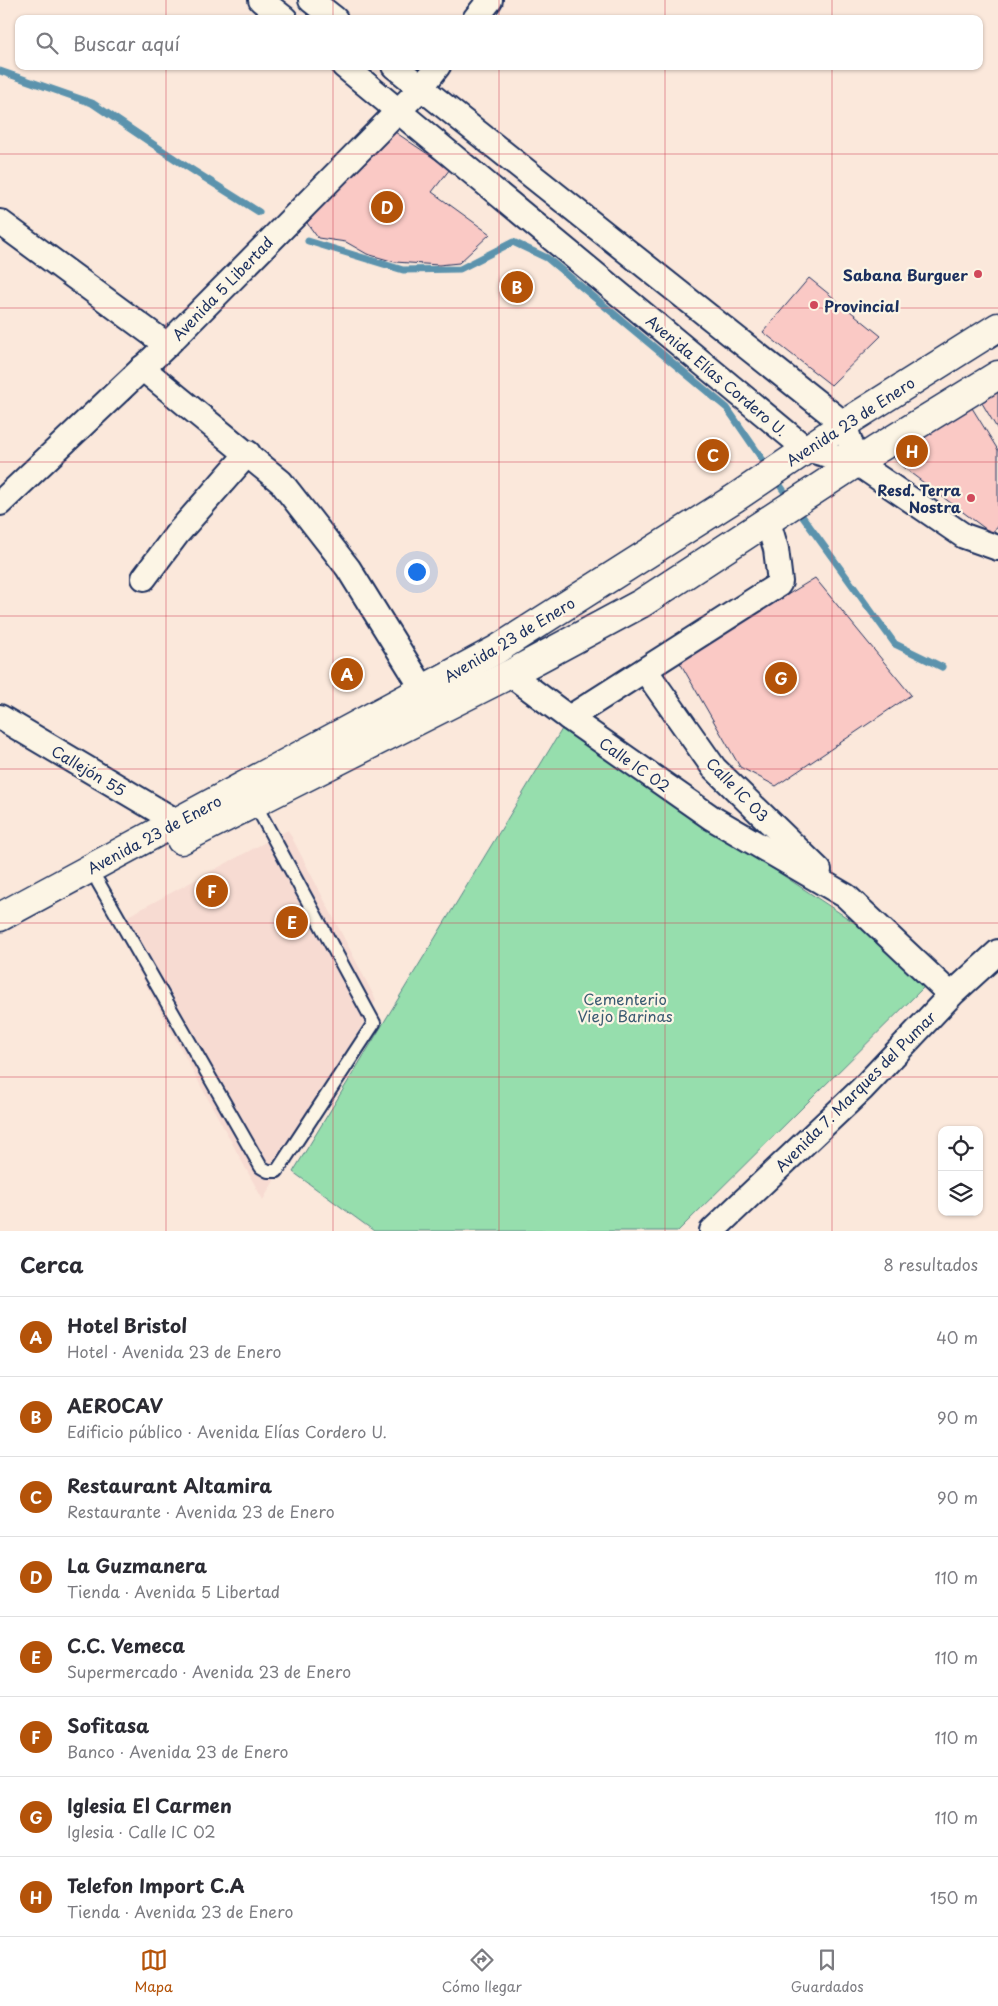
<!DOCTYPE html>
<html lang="es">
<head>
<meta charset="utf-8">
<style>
	body { margin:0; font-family:"Playpen Sans",sans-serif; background:#f2f2f3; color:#2b2b33 }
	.controls { position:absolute; right:15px; bottom:15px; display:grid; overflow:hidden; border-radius:10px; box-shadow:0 1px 4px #0004 }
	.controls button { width:45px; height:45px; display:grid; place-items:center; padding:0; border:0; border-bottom:1px solid #e1e1e2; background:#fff; color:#2b2b33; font:25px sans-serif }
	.you { position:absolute; left:416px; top:571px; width:18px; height:18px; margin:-12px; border:4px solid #fff; border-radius:50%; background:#1a73e8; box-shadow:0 0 0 8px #1a73e833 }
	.badge { display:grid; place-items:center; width:32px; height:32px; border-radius:50%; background:#b45309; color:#fff; font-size:16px; font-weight:700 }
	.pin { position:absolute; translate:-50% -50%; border:2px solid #fff; box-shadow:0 1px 5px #0006 }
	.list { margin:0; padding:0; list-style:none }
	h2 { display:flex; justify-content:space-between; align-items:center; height:65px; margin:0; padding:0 20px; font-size:21px }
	h2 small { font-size:16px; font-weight:400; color:#7c7c81 }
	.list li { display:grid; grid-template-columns:32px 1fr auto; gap:15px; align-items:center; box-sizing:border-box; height:80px; padding:0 20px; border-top:1px solid #e1e1e2 }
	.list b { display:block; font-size:19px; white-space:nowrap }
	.list p { margin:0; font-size:16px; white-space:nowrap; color:#7c7c81 }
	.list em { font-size:16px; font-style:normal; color:#7c7c81 }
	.icon { flex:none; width:28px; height:28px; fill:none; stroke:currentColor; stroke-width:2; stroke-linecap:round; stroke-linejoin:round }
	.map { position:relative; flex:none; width:998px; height:1231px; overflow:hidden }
	.search { position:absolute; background:#fff; box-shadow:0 1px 4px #0004; left:15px; right:15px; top:15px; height:55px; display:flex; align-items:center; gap:12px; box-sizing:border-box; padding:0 18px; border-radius:10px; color:#7c7c81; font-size:19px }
	.sheet { height:705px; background:#fff }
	nav { display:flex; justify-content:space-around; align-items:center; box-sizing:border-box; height:70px; border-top:1px solid #e1e1e2; background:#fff; font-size:14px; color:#7c7c81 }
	nav a { display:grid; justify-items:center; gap:2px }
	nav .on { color:#b45309 }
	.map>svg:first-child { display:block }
	.built { fill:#f7dbd2 }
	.green { fill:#96dead; stroke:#588686 }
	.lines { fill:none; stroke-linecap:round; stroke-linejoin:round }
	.stream { stroke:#5b93ad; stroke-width:7 }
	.building { fill:#fac9c5; stroke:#1b2f5e }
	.lane-casing { stroke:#1b2f5e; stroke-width:16 }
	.street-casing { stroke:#1b2f5e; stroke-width:28 }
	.secondary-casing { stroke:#1b2f5e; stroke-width:31 }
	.lane { stroke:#fcf5e5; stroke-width:12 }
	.street { stroke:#fcf5e5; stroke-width:24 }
	.secondary { stroke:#fcf5e5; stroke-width:28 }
	.grid { fill:none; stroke:#d1495b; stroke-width:1; stroke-opacity:0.55 }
	.poi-dot { fill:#d1495b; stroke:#fcf5e5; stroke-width:2 }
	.labels { text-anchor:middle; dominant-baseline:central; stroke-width:4.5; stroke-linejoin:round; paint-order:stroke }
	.poi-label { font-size:15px; font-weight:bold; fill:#1b2f5e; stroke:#fcf5e5; text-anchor:end }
	.street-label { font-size:15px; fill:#1b2f5e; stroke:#fcf5e5 }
	.park-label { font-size:15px; fill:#3a5b72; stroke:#fcf5e5 }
</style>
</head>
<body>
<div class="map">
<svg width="998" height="1231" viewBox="0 0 998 1231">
	<rect width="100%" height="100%" fill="#fbe8db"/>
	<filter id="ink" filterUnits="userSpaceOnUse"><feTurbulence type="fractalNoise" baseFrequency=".02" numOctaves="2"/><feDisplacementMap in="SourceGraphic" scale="10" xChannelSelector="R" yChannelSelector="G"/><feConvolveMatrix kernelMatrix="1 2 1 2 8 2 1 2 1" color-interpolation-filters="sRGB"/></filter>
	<g filter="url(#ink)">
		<path class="built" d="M288 830 376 1000 263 1200 113 924Z"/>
		<path class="green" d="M562 729 935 976 678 1231H374L293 1172Z"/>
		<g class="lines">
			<g class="stream">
				<path d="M0 71 92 103 178 161 259 212"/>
				<path d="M308 241 403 270 460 269 513 242 547 258 727 408 769 469"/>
				<path d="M775 478 790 500"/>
				<path d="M797 509 895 644 942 667"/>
			</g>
		</g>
		<g class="building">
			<path d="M389 128 450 169 432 192 490 234 459 263 439 265 395 262 367 254 346 242 318 238 307 223Z"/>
			<path d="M809 278 881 336 831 385 763 332Z"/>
			<path d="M998 387V430L979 398Z"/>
			<path d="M969 403 998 450V527L991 533 904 468 890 454Z"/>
			<path d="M815 578 911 695 776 786 740 767 679 661Z"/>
		</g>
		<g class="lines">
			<g class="lane-casing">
				<path id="lane" d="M98 882 261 1167 268 1171H277L374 1023 255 804"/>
			</g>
			<g class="street-casing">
				<g id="street">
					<path d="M261 0 285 19"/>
					<path d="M311 0 335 19"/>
					<path d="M475 19 490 0"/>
					<path d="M344 66 806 449 857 463 964 536 998 548"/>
					<path d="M394 66 844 424 857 463"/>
					<path d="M0 222 167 345"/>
					<path d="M142 368 281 482 348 568 423 689"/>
					<path d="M0 503 167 345 421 88 438 66"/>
					<path d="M768 522 776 549 780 582 778 585 569 718 712 818 846 896 951 995"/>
					<path d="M144 578 177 534 248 453"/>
					<path d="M645 670 714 768 819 870"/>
					<path d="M510 674 569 718"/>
					<path d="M0 717 177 822"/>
					<path d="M712 1231 862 1089 951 995 998 952"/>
				</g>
			</g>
			<g class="secondary-casing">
				<g id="secondary">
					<path d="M181 840 510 674 642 603 876 450 998 375"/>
					<path d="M0 917 496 650 735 498 844 424 998 327"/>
				</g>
			</g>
			<use href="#lane" class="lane"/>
			<use href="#street" class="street"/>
			<use href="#secondary" class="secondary"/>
		</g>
	</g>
	<path class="grid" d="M166 0V19M333 0V19M499 0V19M665 0V19M832 0V19M166 66V1231M333 66V1231M499 66V1231M665 66V1231M832 66V1231M0 154H998M0 308H998M0 462H998M0 616H998M0 769H998M0 923H998M0 1077H998"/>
	<g class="poi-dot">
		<circle cx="978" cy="274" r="5"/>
		<circle cx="814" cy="305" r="5"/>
		<circle cx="971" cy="498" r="5"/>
	</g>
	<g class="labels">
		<g class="poi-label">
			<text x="968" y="274">Sabana Burguer</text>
			<text x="824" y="305" text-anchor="start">Provincial</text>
			<text x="961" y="489">Resd. Terra<tspan x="961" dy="17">Nostra</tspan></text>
		</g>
		<g class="street-label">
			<text transform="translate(222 288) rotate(-46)">Avenida 5 Libertad</text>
			<text transform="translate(717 375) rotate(40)">Avenida Elías Cordero U.</text>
			<text transform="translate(850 421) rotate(-33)">Avenida 23 de Enero</text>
			<text transform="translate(509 639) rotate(-31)">Avenida 23 de Enero</text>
			<text transform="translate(635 764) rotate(35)">Calle IC 02</text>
			<text transform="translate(89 770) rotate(31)">Callejón 55</text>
			<text transform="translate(738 789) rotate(46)">Calle IC 03</text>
			<text transform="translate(154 834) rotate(-28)">Avenida 23 de Enero</text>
			<text transform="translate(855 1091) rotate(-45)">Avenida 7. Marques del Pumar</text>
		</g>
		<g class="park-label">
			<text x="625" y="998">Cementerio<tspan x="625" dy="17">Viejo Barinas</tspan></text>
		</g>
	</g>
</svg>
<div class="controls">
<button><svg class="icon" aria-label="locate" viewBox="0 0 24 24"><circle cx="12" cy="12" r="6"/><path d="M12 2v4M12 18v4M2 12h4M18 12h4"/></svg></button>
<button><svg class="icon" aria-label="layers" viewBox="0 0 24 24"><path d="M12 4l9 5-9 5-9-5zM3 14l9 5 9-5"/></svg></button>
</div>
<div class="you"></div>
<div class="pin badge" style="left:347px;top:674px">A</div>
<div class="pin badge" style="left:517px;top:287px">B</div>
<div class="pin badge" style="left:713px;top:455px">C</div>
<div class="pin badge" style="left:387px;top:207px">D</div>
<div class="pin badge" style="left:292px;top:922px">E</div>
<div class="pin badge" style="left:212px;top:891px">F</div>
<div class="pin badge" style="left:781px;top:678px">G</div>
<div class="pin badge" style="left:912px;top:451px">H</div>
<div class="search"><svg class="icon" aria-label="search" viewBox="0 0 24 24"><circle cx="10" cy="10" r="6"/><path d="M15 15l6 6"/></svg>Buscar aquí</div>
</div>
<section class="sheet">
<h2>Cerca<small>8 resultados</small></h2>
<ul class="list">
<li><span class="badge">A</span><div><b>Hotel Bristol</b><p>Hotel · Avenida 23 de Enero</p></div><em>40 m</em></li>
<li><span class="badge">B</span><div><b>AEROCAV</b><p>Edificio público · Avenida Elías Cordero U.</p></div><em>90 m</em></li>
<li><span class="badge">C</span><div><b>Restaurant Altamira</b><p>Restaurante · Avenida 23 de Enero</p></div><em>90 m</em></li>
<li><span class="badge">D</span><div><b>La Guzmanera</b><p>Tienda · Avenida 5 Libertad</p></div><em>110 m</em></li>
<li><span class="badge">E</span><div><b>C.C. Vemeca</b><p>Supermercado · Avenida 23 de Enero</p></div><em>110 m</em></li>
<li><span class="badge">F</span><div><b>Sofitasa</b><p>Banco · Avenida 23 de Enero</p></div><em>110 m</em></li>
<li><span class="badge">G</span><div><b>Iglesia El Carmen</b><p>Iglesia · Calle IC 02</p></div><em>110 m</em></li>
<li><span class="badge">H</span><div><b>Telefon Import C.A</b><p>Tienda · Avenida 23 de Enero</p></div><em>150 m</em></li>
</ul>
</section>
<nav>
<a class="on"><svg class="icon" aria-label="map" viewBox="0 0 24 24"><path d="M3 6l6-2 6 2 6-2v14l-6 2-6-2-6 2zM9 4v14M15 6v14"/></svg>Mapa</a>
<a><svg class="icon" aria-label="directions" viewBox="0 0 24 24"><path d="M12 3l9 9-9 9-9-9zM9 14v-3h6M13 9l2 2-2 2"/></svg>Cómo llegar</a>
<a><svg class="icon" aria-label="saved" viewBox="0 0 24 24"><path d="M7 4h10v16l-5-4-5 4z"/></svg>Guardados</a>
</nav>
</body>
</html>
